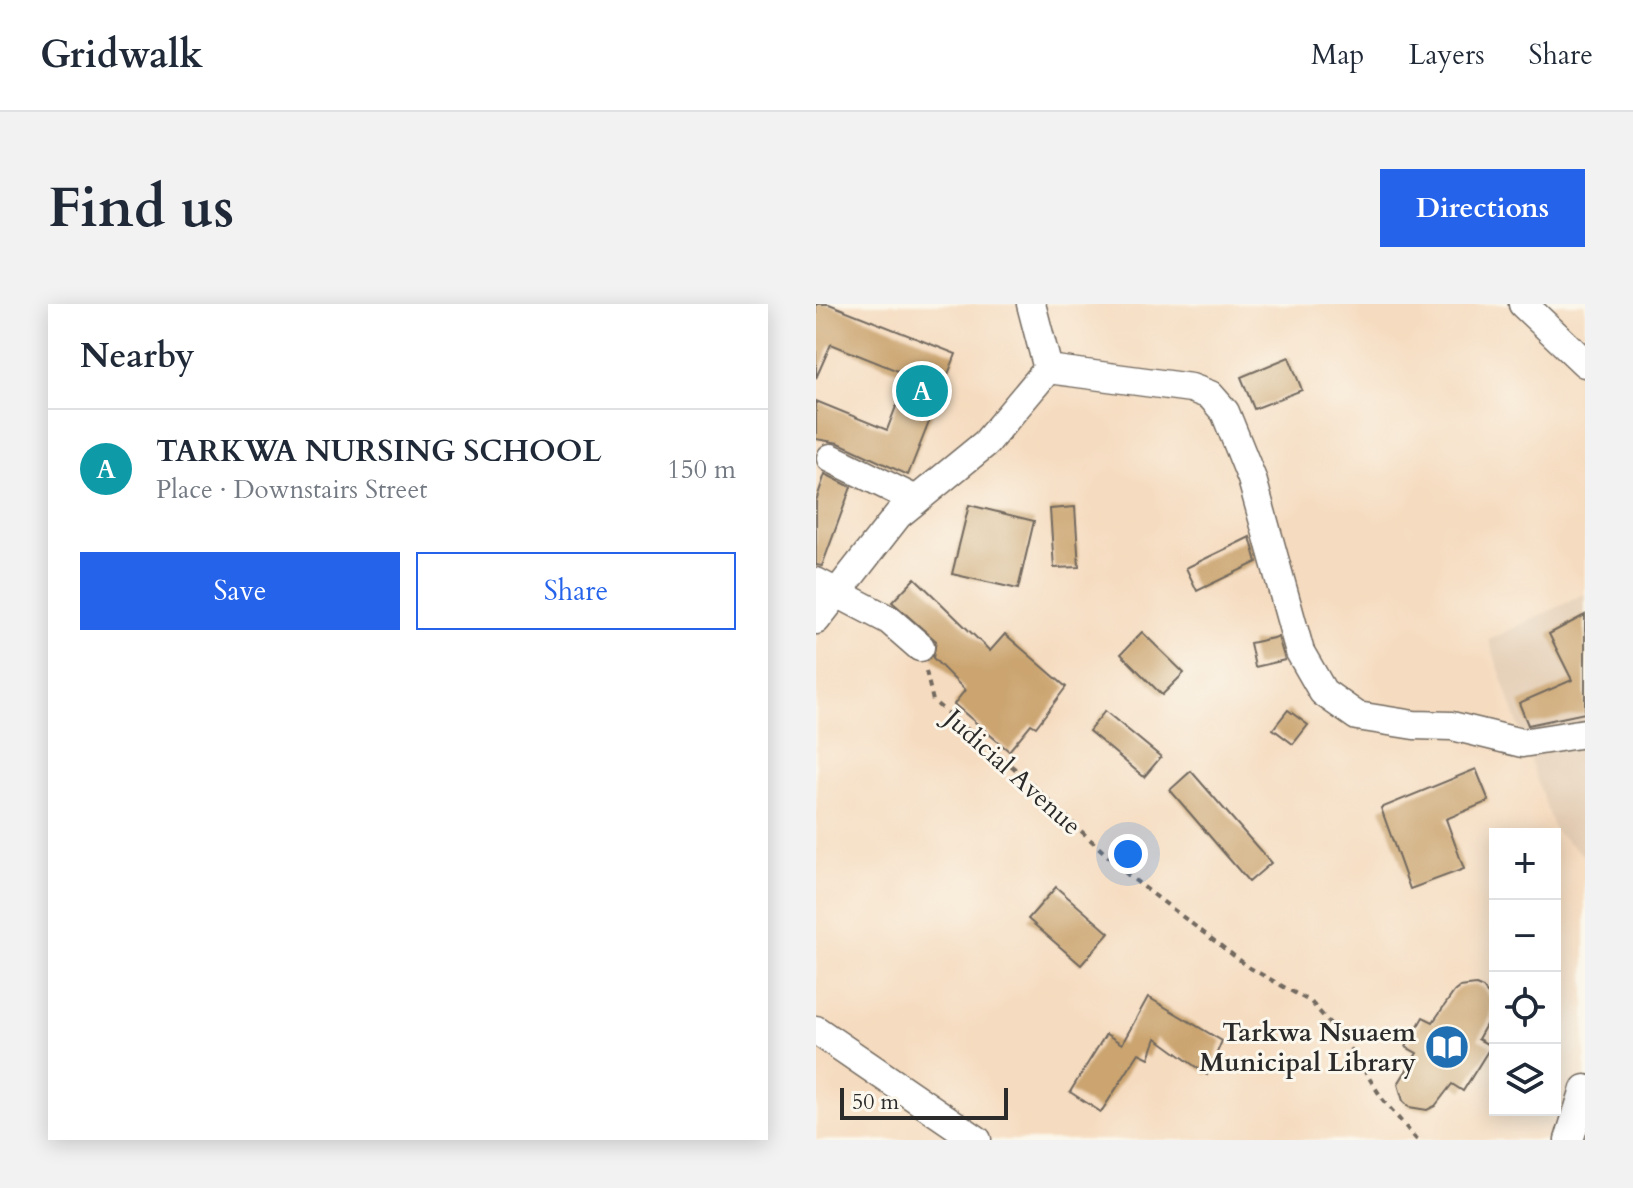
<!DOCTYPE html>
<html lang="en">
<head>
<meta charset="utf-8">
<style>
	body { margin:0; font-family:Cardo,serif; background:#f2f2f3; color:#1f2937 }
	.controls { position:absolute; right:24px; bottom:24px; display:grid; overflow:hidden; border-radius:0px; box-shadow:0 4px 20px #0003 }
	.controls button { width:72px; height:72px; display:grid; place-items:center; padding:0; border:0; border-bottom:2px solid #e0e1e3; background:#fff; color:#1f2937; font:40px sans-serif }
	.scale { position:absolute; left:24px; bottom:20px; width:168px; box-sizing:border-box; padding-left:8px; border:4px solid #2b2b2b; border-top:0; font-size:22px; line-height:28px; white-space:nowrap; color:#2b2b2b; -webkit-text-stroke:6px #fbf7ec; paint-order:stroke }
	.you { position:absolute; left:312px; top:550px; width:28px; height:28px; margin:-20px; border:6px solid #fff; border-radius:50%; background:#1a73e8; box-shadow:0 0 0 12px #1a73e833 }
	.badge { display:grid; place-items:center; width:52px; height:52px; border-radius:50%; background:#2563eb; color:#fff; font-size:26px; font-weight:700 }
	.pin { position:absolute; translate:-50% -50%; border:4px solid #fff; box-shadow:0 2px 8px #0006 }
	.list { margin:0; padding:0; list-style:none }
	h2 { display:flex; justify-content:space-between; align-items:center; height:104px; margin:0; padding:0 32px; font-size:34px }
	h2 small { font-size:26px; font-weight:400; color:#747a83 }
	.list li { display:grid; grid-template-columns:52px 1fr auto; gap:24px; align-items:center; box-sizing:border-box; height:120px; padding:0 32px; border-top:2px solid #e0e1e3 }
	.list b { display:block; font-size:30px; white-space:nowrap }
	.list p { margin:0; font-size:26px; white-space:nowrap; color:#747a83 }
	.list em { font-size:26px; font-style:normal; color:#747a83 }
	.actions { display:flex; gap:16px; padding:24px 32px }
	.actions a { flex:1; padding:18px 0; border:2px solid #2563eb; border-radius:0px; text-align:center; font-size:28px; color:#2563eb }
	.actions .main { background:#2563eb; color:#fff }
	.icon { flex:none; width:44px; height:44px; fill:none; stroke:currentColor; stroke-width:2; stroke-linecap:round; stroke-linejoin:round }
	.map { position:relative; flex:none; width:769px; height:836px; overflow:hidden; border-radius:0px }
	header { display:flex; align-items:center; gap:48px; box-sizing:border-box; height:112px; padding:0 40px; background:#fff; border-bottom:2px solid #e0e1e3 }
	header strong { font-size:38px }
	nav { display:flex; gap:44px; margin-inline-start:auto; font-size:28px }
	.intro { display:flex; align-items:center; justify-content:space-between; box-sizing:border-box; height:192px; padding:0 48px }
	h1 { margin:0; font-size:56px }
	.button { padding:20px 36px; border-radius:0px; background:#2563eb; color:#fff; font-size:28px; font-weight:700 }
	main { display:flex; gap:48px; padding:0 48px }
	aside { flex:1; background:#fff; border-radius:0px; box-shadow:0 4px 20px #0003 }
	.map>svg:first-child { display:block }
	.built { fill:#e3ccb3 }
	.building { fill:#cba46f }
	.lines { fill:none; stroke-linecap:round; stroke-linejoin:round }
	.minor-casing { stroke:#72695f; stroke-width:31 }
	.path { stroke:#72695f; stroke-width:4; stroke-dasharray:6 6; stroke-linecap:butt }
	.minor { stroke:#fff; stroke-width:28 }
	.labels { text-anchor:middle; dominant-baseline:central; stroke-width:6; stroke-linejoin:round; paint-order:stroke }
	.street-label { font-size:26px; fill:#2b2b2b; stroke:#fbf7ec }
	.poi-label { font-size:26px; font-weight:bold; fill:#2b2b2b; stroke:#fbf7ec; text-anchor:end }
</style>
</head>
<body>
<header>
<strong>Gridwalk</strong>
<nav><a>Map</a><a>Layers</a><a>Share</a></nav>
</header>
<div class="intro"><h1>Find us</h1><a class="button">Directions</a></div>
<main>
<aside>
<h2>Nearby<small></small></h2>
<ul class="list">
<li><span class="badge" style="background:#0f9aa8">A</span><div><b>TARKWA NURSING SCHOOL</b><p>Place · Downstairs Street</p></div><em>150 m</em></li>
</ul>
<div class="actions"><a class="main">Save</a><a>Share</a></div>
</aside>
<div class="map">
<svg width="769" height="836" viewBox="0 0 769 836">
	<rect width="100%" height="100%" fill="#fbf7ec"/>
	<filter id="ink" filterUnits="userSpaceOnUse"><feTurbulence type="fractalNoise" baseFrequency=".0125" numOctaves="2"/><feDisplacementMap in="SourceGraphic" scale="16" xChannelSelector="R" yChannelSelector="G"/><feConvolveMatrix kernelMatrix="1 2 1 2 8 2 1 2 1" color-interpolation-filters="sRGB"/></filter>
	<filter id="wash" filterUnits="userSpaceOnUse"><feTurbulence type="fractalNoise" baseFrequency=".006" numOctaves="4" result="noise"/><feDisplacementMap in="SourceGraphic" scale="32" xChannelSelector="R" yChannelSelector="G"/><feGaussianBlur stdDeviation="1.8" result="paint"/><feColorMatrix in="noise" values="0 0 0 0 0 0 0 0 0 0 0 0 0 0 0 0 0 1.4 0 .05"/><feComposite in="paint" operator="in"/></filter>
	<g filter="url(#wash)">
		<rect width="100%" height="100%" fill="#f5dbbf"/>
		<path class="built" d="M769 290V553L738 526 673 336Z"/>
		<g id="blocks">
			<g class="building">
				<path d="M0 0H13L140 50 92 171 23 139 0 135V97L71 126 92 71 15 40 0 74Z"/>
				<path d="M473 53 486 86 438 105 425 73Z"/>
				<path d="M9 170 35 183 6 262 0 261V197Z"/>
				<path d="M153 201 218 217 202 285 136 270Z"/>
				<path d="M259 203 263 263 238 264 234 205Z"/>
				<path d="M434 233 441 258 381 287 370 264Z"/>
				<path d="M99 274 174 347 189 330 250 383 220 423 215 420 193 447 138 400 149 386 117 354 120 337 76 298Z"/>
				<path d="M769 311V409L712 421 703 399 756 376 733 330Z"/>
				<path d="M326 328 368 369 346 391 305 350Z"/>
				<path d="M462 333 469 356 439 363 434 339Z"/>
				<path d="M472 406 492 421 477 440 457 425Z"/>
				<path d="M289 407 345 453 328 473 273 427Z"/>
				<path d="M660 465 673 497 630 515 648 565 594 585 565 504Z"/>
				<path d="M375 467 455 559 433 578 354 486Z"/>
				<path d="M240 583 293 629 265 661 212 615Z"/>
				<path d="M660 681 667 684 676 696 675 712 662 735 675 742 647 787 636 780 619 802 611 806 593 803 587 797 582 780 601 749 590 743 607 713 617 718 638 688 644 683Z"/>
				<path d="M332 693 406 737 391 771 340 734 333 754 323 749 285 808 254 788 290 730 306 740Z"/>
			</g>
		</g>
	</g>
	<g filter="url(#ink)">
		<use href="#blocks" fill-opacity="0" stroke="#72695f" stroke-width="2"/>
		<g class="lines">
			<g class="minor-casing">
				<g id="minor">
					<path d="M215 0 232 65"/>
					<path d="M707 0 769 59"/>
					<path d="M232 65 375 84 394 91 409 108 436 175 484 348 507 388 541 412 598 421 636 422 706 439 769 429"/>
					<path d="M15 154 100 196"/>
					<path d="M0 278 73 316 104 343"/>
					<path d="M0 316 82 211 170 139 232 65"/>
					<path d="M0 726 161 836"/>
					<path d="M753 836 769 785"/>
				</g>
			</g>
			<path class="path" d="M110 367 117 397 198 464 312 571 434 664 495 698 531 739 567 796 601 836"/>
			<use href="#minor" class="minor"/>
		</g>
	</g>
	<defs>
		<g id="library-disc" transform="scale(2.3)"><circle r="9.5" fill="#1f6fb2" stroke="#fbf7ec"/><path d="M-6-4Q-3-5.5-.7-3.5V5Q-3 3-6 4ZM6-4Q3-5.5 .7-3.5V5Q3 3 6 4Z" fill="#fff"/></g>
	</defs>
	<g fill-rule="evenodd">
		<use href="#library-disc" x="631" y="743"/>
	</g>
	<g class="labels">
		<g class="street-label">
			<text transform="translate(197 468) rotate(42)">Judicial Avenue</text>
		</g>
		<g class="poi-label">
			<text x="600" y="728">Tarkwa Nsuaem<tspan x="600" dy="30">Municipal Library</tspan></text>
		</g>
	</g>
</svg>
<div class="controls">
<button>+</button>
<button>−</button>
<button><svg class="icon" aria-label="locate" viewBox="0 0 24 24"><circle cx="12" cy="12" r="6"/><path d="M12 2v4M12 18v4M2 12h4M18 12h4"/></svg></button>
<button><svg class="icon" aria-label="layers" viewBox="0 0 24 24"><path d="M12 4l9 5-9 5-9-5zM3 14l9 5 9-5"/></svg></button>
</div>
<div class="scale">50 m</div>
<div class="you"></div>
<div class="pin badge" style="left:106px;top:87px;background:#0f9aa8">A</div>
</div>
</main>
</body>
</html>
